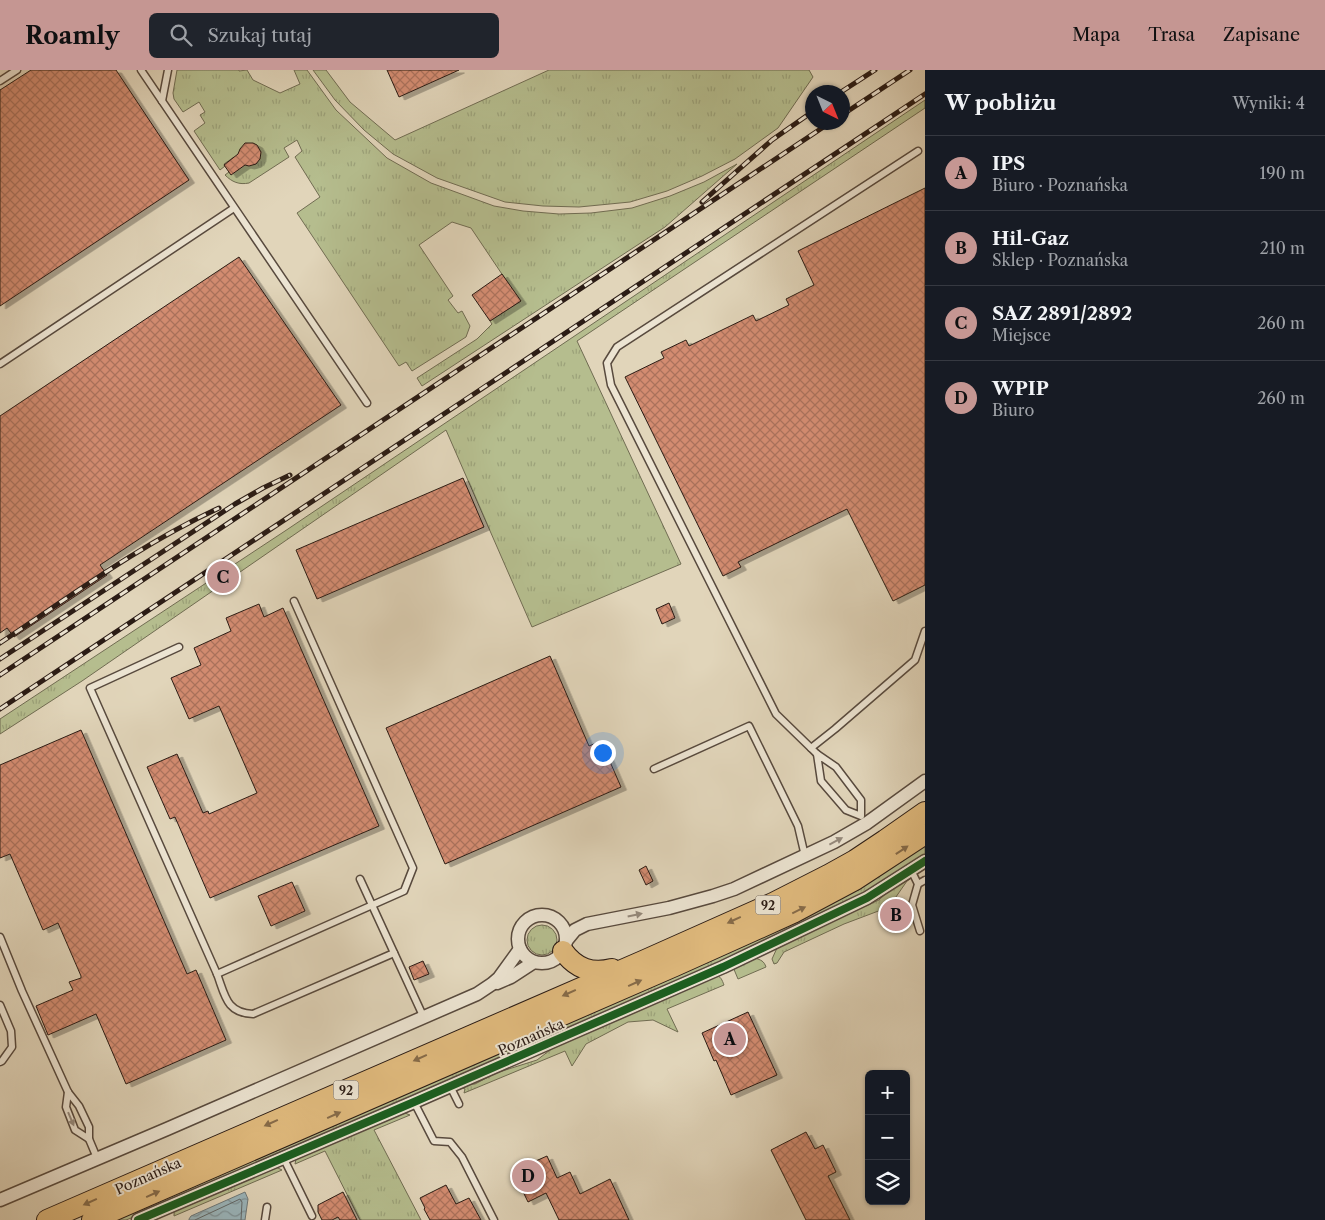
<!DOCTYPE html>
<html lang="pl">
<head>
<meta charset="utf-8">
<style>
	body { margin:0; font-family:"Libre Caslon Text",serif; background:#20242c; color:#f1f3f6 }
	.controls { position:absolute; right:15px; bottom:15px; display:grid; overflow:hidden; border-radius:8px; box-shadow:0 1px 4px #0004 }
	.controls button { width:45px; height:45px; display:grid; place-items:center; padding:0; border:0; border-bottom:1px solid #363941; background:#171b24; color:#f1f3f6; font:25px sans-serif }
	.compass { position:absolute; left:805px; top:15px; width:45px; height:45px; border-radius:50%; background:#171b24; box-shadow:0 1px 4px #0004; rotate:137deg }
	.you { position:absolute; left:602px; top:682px; width:18px; height:18px; margin:-12px; border:4px solid #fff; border-radius:50%; background:#1a73e8; box-shadow:0 0 0 8px #1a73e833 }
	.badge { display:grid; place-items:center; width:32px; height:32px; border-radius:50%; background:#c59692; color:#111; font-size:16px; font-weight:700 }
	.pin { position:absolute; translate:-50% -50%; border:2px solid #fff; box-shadow:0 1px 5px #0006 }
	.list { margin:0; padding:0; list-style:none }
	h2 { display:flex; justify-content:space-between; align-items:center; height:65px; margin:0; padding:0 20px; font-size:21px }
	h2 small { font-size:16px; font-weight:400; color:#9ea1a6 }
	.list li { display:grid; grid-template-columns:32px 1fr auto; gap:15px; align-items:center; box-sizing:border-box; height:75px; padding:0 20px; border-top:1px solid #363941 }
	.list b { display:block; font-size:19px; white-space:nowrap }
	.list p { margin:0; font-size:16px; white-space:nowrap; color:#9ea1a6 }
	.list em { font-size:16px; font-style:normal; color:#9ea1a6 }
	.icon { flex:none; width:28px; height:28px; fill:none; stroke:currentColor; stroke-width:2; stroke-linecap:round; stroke-linejoin:round }
	.map { position:relative; flex:none; width:925px; height:1150px; overflow:hidden }
	header { display:flex; align-items:center; gap:30px; box-sizing:border-box; height:70px; padding:0 25px; background:#c59692; color:#111 }
	header strong { font-size:24px }
	nav { display:flex; gap:28px; margin-inline-start:auto; font-size:18px }
	.search { width:350px; height:45px; background:#20242c; display:flex; align-items:center; gap:12px; box-sizing:border-box; padding:0 18px; border-radius:8px; color:#9ea1a6; font-size:19px }
	main { display:flex }
	aside { flex:1; background:#171b24 }
	.map>svg:first-child { display:block }
	.grass { fill:url(#grass-tufts); stroke:#706c52 }
	.water { fill:url(#water-waves); stroke:#6e7879 }
	.lines { fill:none; stroke-linecap:round; stroke-linejoin:round }
	.shore { stroke:#626868; stroke-width:1 }
	.building { fill:url(#building-cross-hatch); stroke:#2b1c15; filter:url(#shadow) }
	.service-casing { stroke:#584a3e; stroke-width:9 }
	.minor-casing { stroke:#584a3e; stroke-width:15 }
	.primary-casing { stroke:#2b1c15; stroke-width:22 }
	.service { stroke:#ece4d2; stroke-width:6 }
	.minor { stroke:#ece4d2; stroke-width:12 }
	.primary { stroke:#e0ba7d; stroke-width:20 }
	.rail-casing { stroke:#2b1c15; stroke-width:5 }
	.rail { stroke:#ece4d2; stroke-width:3; stroke-dasharray:9; stroke-linecap:butt }
	.cycleway-casing { stroke:#ece4d2; stroke-width:11 }
	.cycleway { stroke:#1b5e20; stroke-width:8 }
	.oneway { fill:#958a7d }
	.oneway2 { fill:#866b49 }
	.labels { text-anchor:middle; dominant-baseline:central; stroke-width:4; stroke-linejoin:round; paint-order:stroke }
	.shield { fill:#ece4d2; stroke:#65584e; stroke-width:1 }
	.shield-label { font-size:12px; font-weight:bold; fill:#2b1c15 }
	.street-label { font-size:14px; fill:#2b1c15; stroke:#ece4d2 }
</style>
</head>
<body>
<header>
<strong>Roamly</strong>
<div class="search"><svg class="icon" aria-label="search" viewBox="0 0 24 24"><circle cx="10" cy="10" r="6"/><path d="M15 15l6 6"/></svg>Szukaj tutaj</div>
<nav><a>Mapa</a><a>Trasa</a><a>Zapisane</a></nav>
</header>
<main>
<div class="map">
<svg width="925" height="1150" viewBox="0 0 925 1150">
	<defs>
		<pattern id="grass-tufts" width="24" height="20" patternUnits="userSpaceOnUse" patternTransform="scale(1.25)"><rect width="24" height="20" fill="#b5bd8e"/><path d="M3 7l-1-3M5 7V3M7 7l1-3M15 17l-1-3M17 17v-4M19 17l1-3" fill="none" stroke="#9ca27a"/></pattern>
		<pattern id="water-waves" width="16" height="10" patternUnits="userSpaceOnUse" patternTransform="scale(1.25)"><rect width="16" height="10" fill="#9ab5bb"/><path d="M0 5q4-4 8 0t8 0" fill="none" stroke="#7e9297"/></pattern>
		<pattern id="building-cross-hatch" width="8" height="8" patternUnits="userSpaceOnUse" patternTransform="scale(1.25)"><rect width="8" height="8" fill="#d38c71"/><path d="M0 0l8 8M0 8l8-8" fill="none" stroke="#ab725c"/></pattern>
		<filter id="shadow"><feDropShadow dx="5.5" dy="3" stdDeviation="0" flood-color="#0004"/></filter>
	</defs>
	<rect width="100%" height="100%" fill="#e1d5ba"/>
	<filter id="stains"><feTurbulence type="fractalNoise" baseFrequency=".004" numOctaves="4"/><feColorMatrix values="0 0 0 0 .2 0 0 0 0 .09 0 0 0 0 .02 0 0 0 .5 -.17"/></filter>
	<radialGradient id="worn" r=".72"><stop offset=".6" stop-color="#630" stop-opacity="0"/><stop offset="1" stop-color="#630" stop-opacity=".3"/></radialGradient>
	<g class="grass">
		<path d="M177 0H239V1L247 0 253 10 280 23 300 14 294 0H307L336 40 387 88 431 113 494 136 523 141 559 144 591 143 632 138 670 126 704 112 737 94 665 157 422 316 417 308 477 269 492 254 490 251 520 231 471 158 452 152 419 175 453 226 448 230 458 243 462 241 470 256 466 267 412 301 406 292 399 296 297 143 320 127 295 87 302 81 297 70 284 78 289 87 249 113C239 115 232 112 225 105L229 102 234 87 224 94 225 96 220 100 194 61 205 53 200 45 205 42 199 32 183 42 174 29 173 23Z"/>
		<path d="M313 0H326L350 32 395 70 549 0H809L813 7 778 58 735 89 702 106 667 121 630 132 579 137 543 136 505 132 437 108 393 84 364 60 335 30Z"/>
		<path d="M925 30V38L577 271 681 494 532 557 446 360 82 611 0 664V649L285 461Z"/>
		<path d="M925 776V786L868 821 726 891 249 1098 160 1134 154 1139 126 1150H106Z"/>
		<path d="M908 807 910 809 907 811 889 837 844 854 784 882 777 893 774 894 772 889 777 878 801 865 879 830 895 815Z"/>
		<circle cx="542" cy="870" r="15"/>
		<path d="M755 888C761 890 764 891 766 897L738 909 733 897Z"/>
		<path d="M715 905C721 906 722 910 724 915L667 939 678 962 653 950 628 952 586 974 572 996 565 981 464 1023 465 1019 463 1018 468 1014H475L496 1003 537 990 558 974Z"/>
		<path d="M405 1043 410 1045 374 1060 421 1150H360L325 1081 295 1094 296 1089Z"/>
		<path d="M276 1097 282 1100 174 1146V1142L178 1137Z"/>
	</g>
	<path class="water" d="M245 1122 248 1129 245 1150H189V1149L191 1146Z"/>
	<g class="lines">
		<path class="shore" d="M195 1150 240 1129 242 1132 241 1150"/>
	</g>
	<g class="building">
		<path d="M31 0H116L189 110 0 236V20Z"/>
		<path d="M387 0H459L399 27Z"/>
		<path d="M245 73H253L257 75 261 82 260 89 256 94 249 96 245 95 231 105 224 95 238 84 240 79Z"/>
		<path d="M925 118V515L893 531 847 439 738 492 741 497 723 506 625 307 664 288 661 282 686 270 689 276 753 245 756 251 789 235 786 229 814 215 798 181Z"/>
		<path d="M239 187 341 335 100 495 107 505 14 567 7 558 0 563V346Z"/>
		<path d="M502 204 521 231 490 251 472 225Z"/>
		<path d="M463 408 484 457 317 529 296 480Z"/>
		<path d="M669 533 675 548 662 554 656 539Z"/>
		<path d="M259 534 264 547 283 538 379 756 210 828 175 747 170 749 147 697 177 684 203 743 208 741 209 744 257 723 219 636 189 649 171 608 201 595 194 578 231 561 226 548Z"/>
		<path d="M550 586 589 676 601 671 621 717 445 794 386 658Z"/>
		<path d="M81 660 187 904 196 900 226 970 126 1014 96 944 48 965 36 936 73 920 69 912 81 908V906L58 853 43 860 10 784 0 788V695Z"/>
		<path d="M646 796 653 811 646 815 639 800Z"/>
		<path d="M292 812 305 841 271 856 258 826Z"/>
		<path d="M423 891 429 904 414 910 409 897Z"/>
		<path d="M748 942 777 1005 731 1025 716 990 714 991 702 963Z"/>
		<path d="M806 1062 815 1079 823 1075 836 1102 828 1106 850 1150H806L771 1080Z"/>
		<path d="M547 1086 557 1108 570 1102 580 1124 610 1109 629 1150H559L546 1123 528 1132 513 1101Z"/>
		<path d="M446 1115 456 1134 469 1128 481 1150H430L424 1139 425 1138 420 1128Z"/>
		<path d="M343 1122 357 1150H340L338 1147 332 1150H322L318 1142V1135Z"/>
	</g>
	<g class="lines">
		<g class="service-casing">
			<g id="service">
				<path d="M141 0 367 333"/>
				<path d="M0 11 17 0"/>
				<path d="M162 31 168 0"/>
				<path d="M0 294 234 138"/>
				<path d="M179 577 90 618 217 904C225 925 226 943 253 944L394 883"/>
				<path d="M811 678 776 644 611 315 607 293 617 277 918 81"/>
				<path d="M817 684 811 678 835 659 915 590 925 561"/>
				<path d="M817 684 836 697 861 730V746L846 740 821 711Z"/>
				<path d="M654 699 749 656 798 756 805 786"/>
				<path d="M911 800 918 814 912 835 920 861"/>
				<path d="M360 809 424 948"/>
				<path d="M918 814 925 810"/>
				<path d="M0 867 22 921 68 1022 79 1036 89 1057V1069L97 1088"/>
				<path d="M217 904 404 821 413 798 294 531"/>
				<path d="M0 935 11 961 12 977 2 991 0 992"/>
				<path d="M450 1016 459 1034"/>
				<path d="M68 1022 66 1037 75 1060 89 1069"/>
				<path d="M414 1032 434 1071 450 1072 462 1087 494 1150"/>
				<path d="M283 1087 312 1146"/>
				<path d="M265 1150 267 1137"/>
			</g>
		</g>
		<g class="minor-casing">
			<g id="minor">
				<circle cx="542" cy="869" r="24"/>
				<path d="M566 871 575 860 587 854 669 838 713 826 734 819 834 772 867 753 925 711"/>
				<path d="M497 913 511 907 534 892"/>
				<path d="M0 1130 167 1059 477 924 492 914 499 908 520 879"/>
				<path d="M138 1150 414 1032 723 897 867 828 925 791"/>
			</g>
		</g>
		<g class="primary-casing">
			<g id="primary">
				<path d="M563 881C576 899 592 904 612 899"/>
				<path d="M47 1150 645 890 773 833 828 805 855 790 885 770 925 742"/>
				<path d="M92 1150 675 896 793 843 855 810 925 764"/>
			</g>
		</g>
		<use href="#service" class="service"/>
		<use href="#minor" class="minor"/>
		<use href="#primary" class="primary"/>
		<g class="rail-casing">
			<g id="rail">
				<path d="M841 22 875 0"/>
				<path d="M842 45 910 0"/>
				<path d="M702 132 772 70 812 42"/>
				<path d="M0 573C71 526 141 474 219 438"/>
				<path d="M0 589 235 434 263 418 290 405"/>
				<path d="M0 605 831 52"/>
				<path d="M0 639 925 24"/>
			</g>
		</g>
		<use href="#rail" class="rail"/>
		<g class="cycleway-casing">
			<path id="cycleway" d="M138 1150 414 1032 723 897 867 828 925 791"/>
		</g>
		<use href="#cycleway" class="cycleway"/>
	</g>
	<defs><path id="oneway-solid" d="M-6-.8H1V-3.2L6.5 0L1 3.2V.8H-6Z" transform="scale(1.25)"/></defs>
	<g class="oneway">
		<use href="#oneway-solid" transform="translate(836 771) rotate(-28)"/>
		<use href="#oneway-solid" transform="translate(635 845) rotate(-12)"/>
		<use href="#oneway-solid" transform="translate(71 1049) rotate(67)"/>
	</g>
	<g class="oneway2">
		<use href="#oneway-solid" transform="translate(902 780) rotate(-34)"/>
		<use href="#oneway-solid" transform="translate(799 840) rotate(-26)"/>
		<use href="#oneway-solid" transform="translate(734 850) rotate(155)"/>
		<use href="#oneway-solid" transform="translate(635 913) rotate(-24)"/>
		<use href="#oneway-solid" transform="translate(569 923) rotate(156)"/>
		<use href="#oneway-solid" transform="translate(420 988) rotate(156)"/>
		<use href="#oneway-solid" transform="translate(334 1045) rotate(-24)"/>
		<use href="#oneway-solid" transform="translate(271 1053) rotate(156)"/>
		<use href="#oneway-solid" transform="translate(153 1124) rotate(-24)"/>
		<use href="#oneway-solid" transform="translate(90 1132) rotate(156)"/>
	</g>
	<g class="labels">
		<g class="shield">
			<rect x="755.5" y="825.5" width="25" height="19" rx="4"/>
			<rect x="333.5" y="1010.5" width="25" height="19" rx="4"/>
		</g>
		<g class="shield-label">
			<text x="768" y="835">92</text>
			<text x="346" y="1020">92</text>
		</g>
		<g class="street-label">
			<text transform="translate(531 967) rotate(-24)">Poznańska</text>
			<text transform="translate(148 1106) rotate(-24)">Poznańska</text>
		</g>
	</g>
	<rect width="100%" height="100%" filter="url(#stains)"/>
	<rect width="100%" height="100%" fill="url(#worn)"/>
</svg>
<div class="controls">
<button>+</button>
<button>−</button>
<button><svg class="icon" aria-label="layers" viewBox="0 0 24 24"><path d="M12 4l9 5-9 5-9-5zM3 14l9 5 9-5"/></svg></button>
</div>
<svg class="compass" viewBox="-18 -18 36 36"><path d="M0-13l5 13h-10z" fill="#e53935"/><path d="M0 13l5-13h-10z" fill="#9ea1a6"/></svg>
<div class="you"></div>
<div class="pin badge" style="left:730px;top:969px">A</div>
<div class="pin badge" style="left:896px;top:845px">B</div>
<div class="pin badge" style="left:223px;top:507px">C</div>
<div class="pin badge" style="left:528px;top:1106px">D</div>
</div>
<aside>
<h2>W pobliżu<small>Wyniki: 4</small></h2>
<ul class="list">
<li><span class="badge">A</span><div><b>IPS</b><p>Biuro · Poznańska</p></div><em>190 m</em></li>
<li><span class="badge">B</span><div><b>Hil-Gaz</b><p>Sklep · Poznańska</p></div><em>210 m</em></li>
<li><span class="badge">C</span><div><b>SAZ 2891/2892</b><p>Miejsce</p></div><em>260 m</em></li>
<li><span class="badge">D</span><div><b>WPIP</b><p>Biuro</p></div><em>260 m</em></li>
</ul>
</aside>
</main>
</body>
</html>
